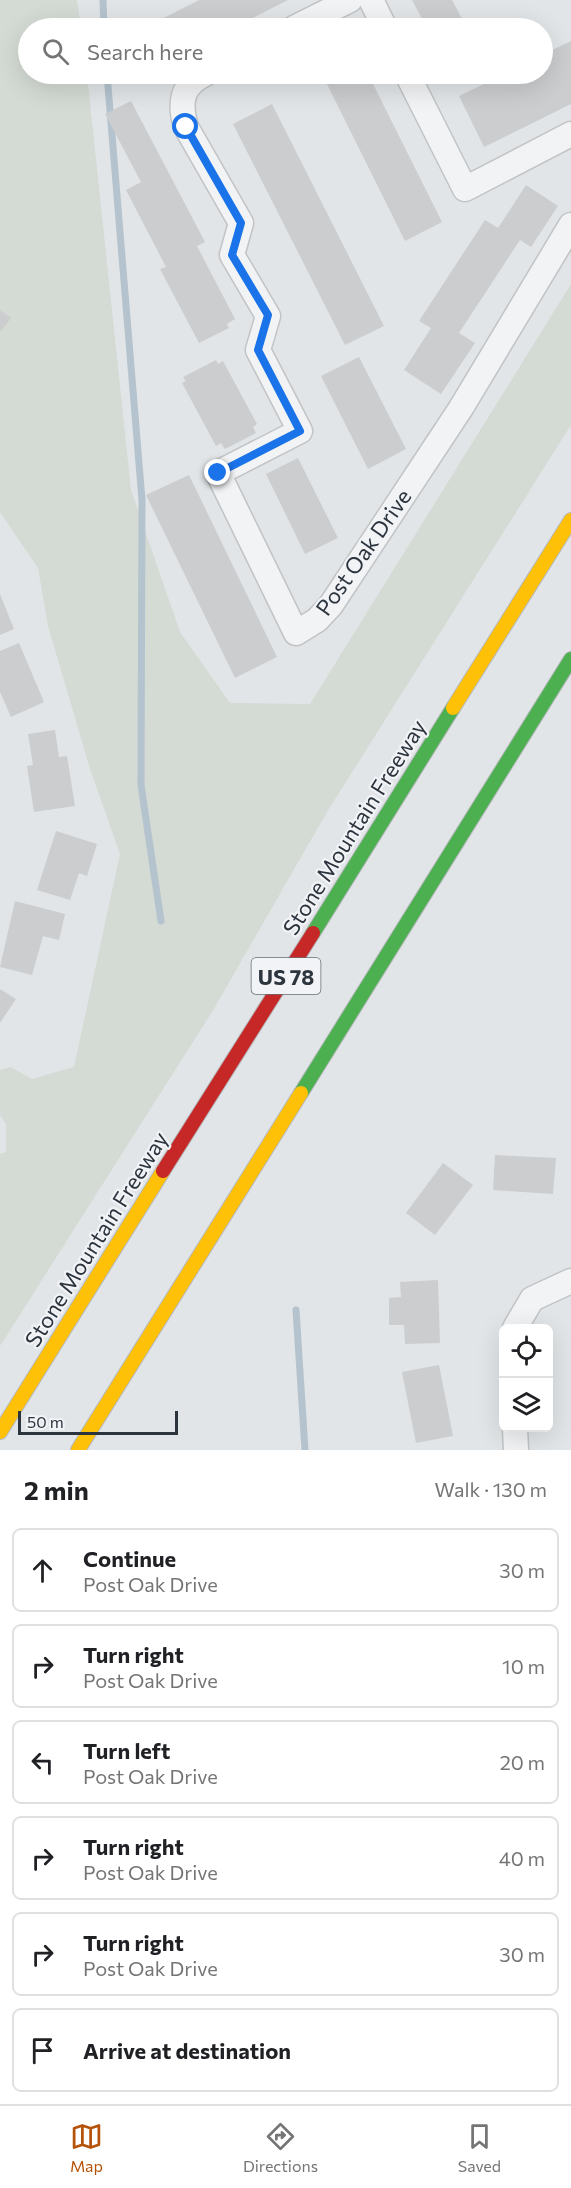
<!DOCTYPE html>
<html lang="en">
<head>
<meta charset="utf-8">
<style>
	body { margin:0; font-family:Commissioner,sans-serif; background:#f2f2f2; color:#202124 }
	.controls { position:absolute; right:18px; bottom:18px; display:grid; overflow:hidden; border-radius:9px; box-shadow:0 6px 24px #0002 }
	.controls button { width:54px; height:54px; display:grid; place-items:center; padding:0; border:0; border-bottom:2px solid #e0e0e0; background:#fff; color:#202124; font:30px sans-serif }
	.scale { position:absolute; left:18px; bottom:15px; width:160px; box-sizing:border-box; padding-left:6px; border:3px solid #2c343e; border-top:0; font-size:16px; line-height:21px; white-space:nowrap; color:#2c343e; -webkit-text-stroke:4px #f1f3f6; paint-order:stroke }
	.stop { position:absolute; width:18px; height:18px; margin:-14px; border:4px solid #1a73e8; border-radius:50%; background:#fff }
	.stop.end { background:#1a73e8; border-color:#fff; box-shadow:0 2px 6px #0008 }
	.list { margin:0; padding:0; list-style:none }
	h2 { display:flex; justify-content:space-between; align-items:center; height:78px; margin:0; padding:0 24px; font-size:26px }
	h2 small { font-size:20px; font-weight:400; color:#757577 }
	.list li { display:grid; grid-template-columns:39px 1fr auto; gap:18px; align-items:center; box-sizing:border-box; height:84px; margin:0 12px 12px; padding:0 12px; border:2px solid #e0e0e0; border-radius:9px }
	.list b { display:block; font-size:22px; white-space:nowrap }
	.list p { margin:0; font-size:20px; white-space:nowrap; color:#757577 }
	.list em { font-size:20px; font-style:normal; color:#757577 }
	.icon { flex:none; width:33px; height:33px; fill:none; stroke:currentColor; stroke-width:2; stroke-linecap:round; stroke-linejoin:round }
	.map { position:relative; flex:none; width:571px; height:1450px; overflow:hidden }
	.search { position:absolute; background:#fff; box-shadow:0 6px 24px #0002; left:18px; right:18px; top:18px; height:66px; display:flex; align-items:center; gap:15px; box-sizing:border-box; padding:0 21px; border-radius:33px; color:#757577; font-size:22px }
	.sheet { height:654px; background:#fff }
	nav { display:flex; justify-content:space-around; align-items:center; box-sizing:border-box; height:84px; border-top:2px solid #e0e0e0; background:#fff; font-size:16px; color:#757577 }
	nav a { display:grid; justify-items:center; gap:3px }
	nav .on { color:#b45309 }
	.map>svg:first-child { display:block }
	.green { fill:#d4dad4 }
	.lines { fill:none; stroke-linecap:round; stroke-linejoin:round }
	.stream { stroke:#b4c3ce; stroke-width:7 }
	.building { fill:#cbcdcf }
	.street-casing { stroke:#c1c3c5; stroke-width:27 }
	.fast-casing { stroke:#b5b8bb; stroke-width:16 }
	.slow-casing { stroke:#b5b8bb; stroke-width:16 }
	.jam-casing { stroke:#b5b8bb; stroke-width:16 }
	.street { stroke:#f2f3f4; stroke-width:24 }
	.fast { stroke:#4caf50; stroke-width:14 }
	.slow { stroke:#ffc107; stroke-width:14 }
	.jam { stroke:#c62828; stroke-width:14 }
	.route { stroke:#1a73e8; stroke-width:8 }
	.labels { text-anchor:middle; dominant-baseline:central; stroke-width:4.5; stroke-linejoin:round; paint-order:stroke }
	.shield { fill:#f1f3f6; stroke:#676d75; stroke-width:1.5 }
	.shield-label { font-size:21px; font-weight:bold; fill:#2c343e }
	.street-label { font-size:22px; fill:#2c343e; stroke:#f1f3f6 }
</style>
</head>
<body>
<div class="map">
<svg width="571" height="1450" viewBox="0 0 571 1450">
	<rect width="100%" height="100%" fill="#e2e5e7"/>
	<path class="green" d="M0 0H77L81 28H28V74H87L131 490 180 632 230 703 310 704 571 284V425L327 812 212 1012 0 1346V1154L6 1152V1124L0 1115V1070L10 1067 32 1079 74 1067 120 854 90 769 48 626 38 568 0 512Z"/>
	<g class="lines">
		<g class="stream">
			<path d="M103 0 104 28"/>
			<path d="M107 74 142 500 141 785 161 921"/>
			<path d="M296 1310 305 1450"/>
		</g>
	</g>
	<g class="building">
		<path d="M199 0H288L233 28H144Z"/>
		<path d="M412 0H452L467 28H427Z"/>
		<path d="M571 41V104L484 147 459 96 505 74H542V55Z"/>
		<path d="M322 74H368L442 222 405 241Z"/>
		<path d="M131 101 205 242 197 246 235 319 227 324 229 328 199 343 160 269 166 267 126 190 141 182 105 114Z"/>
		<path d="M272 104 384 326 345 345 233 124Z"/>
		<path d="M526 185 558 206 531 247 520 240 459 333 475 343 441 394 404 370 431 328 419 321 485 220 498 228Z"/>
		<path d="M0 310 11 318 0 332Z"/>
		<path d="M359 357 406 449 368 469 321 376Z"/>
		<path d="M216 360 218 364 223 361 257 424 253 427 256 433 225 449 221 443 216 446 182 383 186 381 183 377Z"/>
		<path d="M298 458 338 538 305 554 266 474Z"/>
		<path d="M189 475 277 657 235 678 146 495Z"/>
		<path d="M0 594 14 629 0 635Z"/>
		<path d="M19 643 44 702 11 717 0 692V651Z"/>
		<path d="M55 730 59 757 67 756 75 806 34 812 27 766 33 765 28 734Z"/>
		<path d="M56 831 97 844 87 876 79 873 70 900 37 890Z"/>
		<path d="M15 901 65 914 59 940 43 936 32 975 0 967Z"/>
		<path d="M0 989 16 999 0 1023Z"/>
		<path d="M495 1155 556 1158 553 1194 493 1190Z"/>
		<path d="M443 1163 473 1185 435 1235 406 1213Z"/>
		<path d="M438 1280 440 1343 405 1344 404 1325H389V1298L401 1297 400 1282Z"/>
		<path d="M439 1365 453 1436 416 1443 402 1372Z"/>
	</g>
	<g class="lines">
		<g class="street-casing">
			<g id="street">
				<path d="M371 0 385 28"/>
				<path d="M294 28 350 0"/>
				<path d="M205 74C181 85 179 103 186 127L241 223 232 255 268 316 258 350 300 431 218 473 296 633 317 620 331 605 461 408 571 225"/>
				<path d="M407 74 465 189 571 134"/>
				<path d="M515 1328 532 1299 571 1281"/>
				<path d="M515 1428 516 1450"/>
			</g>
		</g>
		<g class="fast-casing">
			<g id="fast">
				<path d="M313 933 453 708"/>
				<path d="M301 1093 571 659"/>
			</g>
		</g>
		<g class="slow-casing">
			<g id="slow">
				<path d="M453 708 571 520"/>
				<path d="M0 1432 163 1171"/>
				<path d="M78 1450 301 1093"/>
			</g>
		</g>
		<g class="jam-casing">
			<path id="jam" d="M163 1171 313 933"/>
		</g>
		<use href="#street" class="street"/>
		<use href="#fast" class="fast"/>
		<use href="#slow" class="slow"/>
		<use href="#jam" class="jam"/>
	</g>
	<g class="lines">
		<path class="route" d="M186 127 241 223 232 255 268 315 258 350 300 431 218 473"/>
	</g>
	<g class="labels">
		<rect class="shield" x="251.5" y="958" width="69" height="36" rx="4.5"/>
		<g class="shield-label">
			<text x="286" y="976">US 78</text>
		</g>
		<g class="street-label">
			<text transform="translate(363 552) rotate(-55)">Post Oak Drive</text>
			<text transform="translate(354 827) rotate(-58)">Stone Mountain Freeway</text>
			<text transform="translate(96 1239) rotate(-58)">Stone Mountain Freeway</text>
		</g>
	</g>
</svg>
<div class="controls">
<button><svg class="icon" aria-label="locate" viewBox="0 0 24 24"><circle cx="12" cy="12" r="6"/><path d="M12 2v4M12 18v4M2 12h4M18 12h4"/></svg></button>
<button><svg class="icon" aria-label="layers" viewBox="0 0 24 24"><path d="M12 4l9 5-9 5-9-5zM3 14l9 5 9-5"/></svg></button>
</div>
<div class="scale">50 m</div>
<div class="stop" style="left:186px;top:127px"></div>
<div class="stop end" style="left:218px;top:473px"></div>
<div class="search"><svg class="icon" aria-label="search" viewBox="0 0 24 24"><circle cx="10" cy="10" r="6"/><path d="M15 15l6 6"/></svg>Search here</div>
</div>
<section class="sheet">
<h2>2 min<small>Walk · 130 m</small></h2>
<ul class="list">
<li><svg class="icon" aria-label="ahead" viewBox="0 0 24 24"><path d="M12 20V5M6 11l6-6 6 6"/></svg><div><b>Continue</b><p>Post Oak Drive</p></div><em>30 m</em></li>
<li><svg class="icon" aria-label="right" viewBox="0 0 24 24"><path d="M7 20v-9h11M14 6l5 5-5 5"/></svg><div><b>Turn right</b><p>Post Oak Drive</p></div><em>10 m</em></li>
<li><svg class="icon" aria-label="left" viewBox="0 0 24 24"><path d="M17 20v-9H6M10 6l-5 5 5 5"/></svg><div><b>Turn left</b><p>Post Oak Drive</p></div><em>20 m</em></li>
<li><svg class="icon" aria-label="right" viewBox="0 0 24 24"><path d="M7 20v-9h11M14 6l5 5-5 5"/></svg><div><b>Turn right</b><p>Post Oak Drive</p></div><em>40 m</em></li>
<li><svg class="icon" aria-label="right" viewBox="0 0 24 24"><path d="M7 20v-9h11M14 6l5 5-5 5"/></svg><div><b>Turn right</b><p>Post Oak Drive</p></div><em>30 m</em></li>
<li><svg class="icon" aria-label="arrive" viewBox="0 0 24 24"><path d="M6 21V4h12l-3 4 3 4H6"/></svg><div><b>Arrive at destination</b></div></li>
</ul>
</section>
<nav>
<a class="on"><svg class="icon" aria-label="map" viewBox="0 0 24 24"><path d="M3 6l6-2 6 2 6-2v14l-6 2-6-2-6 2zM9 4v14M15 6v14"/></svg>Map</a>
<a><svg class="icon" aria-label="directions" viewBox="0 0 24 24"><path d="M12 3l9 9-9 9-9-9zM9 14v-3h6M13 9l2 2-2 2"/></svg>Directions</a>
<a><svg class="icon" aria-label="saved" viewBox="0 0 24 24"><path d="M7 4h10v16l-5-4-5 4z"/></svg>Saved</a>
</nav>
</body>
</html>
